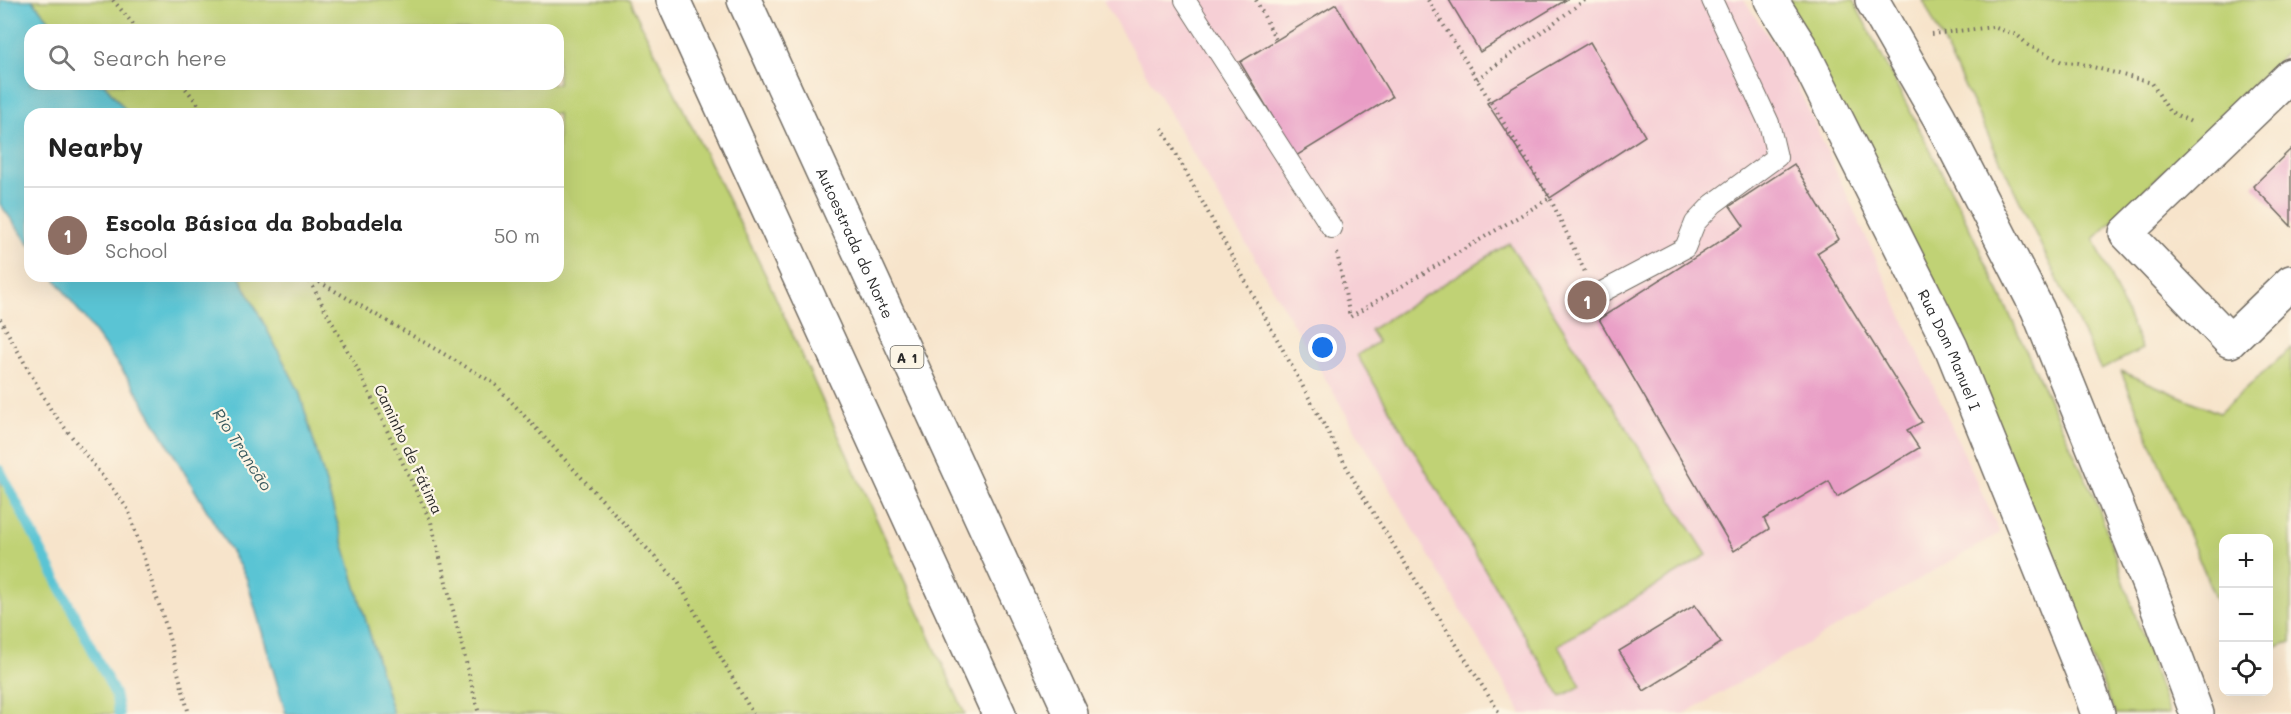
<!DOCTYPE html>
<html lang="en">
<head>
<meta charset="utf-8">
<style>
	body { margin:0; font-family:Mali,sans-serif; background:#f2f2f2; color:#222 }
	.controls { position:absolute; right:18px; bottom:18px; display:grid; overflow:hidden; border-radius:12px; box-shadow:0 6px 24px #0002 }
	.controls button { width:54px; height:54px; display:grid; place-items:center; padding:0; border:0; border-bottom:2px solid #e0e0e0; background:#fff; color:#222; font:30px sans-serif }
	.you { position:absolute; left:1323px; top:348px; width:21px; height:21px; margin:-15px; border:4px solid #fff; border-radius:50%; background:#1a73e8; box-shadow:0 0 0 9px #1a73e833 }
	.badge { display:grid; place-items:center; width:39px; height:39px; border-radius:50%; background:#b45309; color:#fff; font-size:20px; font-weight:700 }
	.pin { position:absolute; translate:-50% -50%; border:3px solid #fff; box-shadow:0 2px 6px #0006 }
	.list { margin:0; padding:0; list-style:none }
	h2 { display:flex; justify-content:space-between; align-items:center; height:78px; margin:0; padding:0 24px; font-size:26px }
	h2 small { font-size:20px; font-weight:400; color:#767676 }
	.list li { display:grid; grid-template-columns:39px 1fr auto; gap:18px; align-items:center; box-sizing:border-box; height:96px; padding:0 24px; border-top:2px solid #e0e0e0 }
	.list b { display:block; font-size:22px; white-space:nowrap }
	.list p { margin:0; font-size:20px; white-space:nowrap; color:#767676 }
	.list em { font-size:20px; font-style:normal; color:#767676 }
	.icon { flex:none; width:33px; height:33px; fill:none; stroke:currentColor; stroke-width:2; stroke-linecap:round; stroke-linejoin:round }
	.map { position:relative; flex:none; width:2291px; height:714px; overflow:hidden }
	.search { position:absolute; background:#fff; box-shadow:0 6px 24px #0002; left:24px; top:24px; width:540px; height:66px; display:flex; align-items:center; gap:15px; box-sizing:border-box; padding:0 21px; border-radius:18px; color:#767676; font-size:22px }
	.panel { position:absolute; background:#fff; box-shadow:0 6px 24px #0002; left:24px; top:108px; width:540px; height:174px; border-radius:18px }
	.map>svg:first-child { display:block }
	.built { fill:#f6cfd5 }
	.green { fill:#c0d274; stroke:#767e50; stroke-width:1.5 }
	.water { fill:#5ac4d4; stroke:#427880; stroke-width:1.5 }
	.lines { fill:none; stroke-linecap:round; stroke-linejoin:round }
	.stream { stroke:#5ac4d4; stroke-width:10 }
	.building { fill:#e99dc6 }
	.service-casing { stroke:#726c63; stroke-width:22 }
	.minor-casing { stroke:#726c63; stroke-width:36 }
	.motorway-casing { stroke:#726c63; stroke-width:36 }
	.path { stroke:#726c63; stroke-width:4; stroke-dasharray:1.5 4.5; stroke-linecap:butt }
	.service { stroke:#fff; stroke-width:20 }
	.minor { stroke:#fff; stroke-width:33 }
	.motorway { stroke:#fff; stroke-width:33 }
	.labels { text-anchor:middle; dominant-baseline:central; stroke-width:4.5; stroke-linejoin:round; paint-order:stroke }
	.shield { fill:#fcf5e5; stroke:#6a6863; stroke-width:1.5 }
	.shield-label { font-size:14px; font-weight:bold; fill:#2b2b2b }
	.street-label { font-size:15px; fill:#2b2b2b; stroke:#fcf5e5 }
	.water-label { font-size:16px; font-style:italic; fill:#39595e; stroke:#fcf5e5 }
</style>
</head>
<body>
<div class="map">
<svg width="2291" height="714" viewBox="0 0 2291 714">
	<rect width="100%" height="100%" fill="#fcf5e5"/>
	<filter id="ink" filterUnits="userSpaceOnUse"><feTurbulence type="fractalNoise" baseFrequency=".0167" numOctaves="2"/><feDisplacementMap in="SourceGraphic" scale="12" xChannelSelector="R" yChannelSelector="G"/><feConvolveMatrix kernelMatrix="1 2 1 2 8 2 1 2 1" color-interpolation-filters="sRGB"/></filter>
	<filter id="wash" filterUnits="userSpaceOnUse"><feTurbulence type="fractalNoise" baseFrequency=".008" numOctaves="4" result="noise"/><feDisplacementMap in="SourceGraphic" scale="24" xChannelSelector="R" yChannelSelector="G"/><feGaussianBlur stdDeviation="1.35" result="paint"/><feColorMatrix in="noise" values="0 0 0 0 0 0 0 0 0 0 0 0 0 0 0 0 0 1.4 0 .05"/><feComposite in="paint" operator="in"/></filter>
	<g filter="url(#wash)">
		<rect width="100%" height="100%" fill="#f7e4cb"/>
		<path class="built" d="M1103 0H1744L1789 67 2000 533 1684 714H1522Z"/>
		<g class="green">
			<path d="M32 0H629L765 274 965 714H393L299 391 239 276H558V114H129L104 84H558V30H58Z"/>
			<path d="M1781 0H1853L1963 214 2097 503 2169 714H2115L1992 415Z"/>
			<path d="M1923 0H2291V48L2094 239 2142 349 2101 370Z"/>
			<path d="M1509 243 1707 555 1558 645 1581 686 1561 697 1357 355 1378 342 1370 330Z"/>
			<path d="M2291 348V642L2269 649 2268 538H2224L2223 617 2121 371 2219 413Z"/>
			<path d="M0 470 115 694 119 714H0Z"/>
		</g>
		<g class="water">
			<path d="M0 0H32L58 30H30V84H104L129 114H30V245L0 204Z"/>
			<path d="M53 276H239L299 391 393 714H286L246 577 133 385Z"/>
		</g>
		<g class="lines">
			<path class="stream" d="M0 470 115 694 119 714"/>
		</g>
		<g id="blocks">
			<g class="building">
				<path d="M1449 0H1566L1480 52Z"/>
				<path d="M1336 4 1392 97 1296 156 1240 62Z"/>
				<path d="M1590 42 1645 136 1550 198 1487 103Z"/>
				<path d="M2291 149V226L2253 186Z"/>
				<path d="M1794 164 1839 239 1817 253 1922 422 1907 430 1919 448 1837 497 1829 481 1764 519 1769 529 1734 551 1599 319 1744 226 1730 206Z"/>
				<path d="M1695 605 1721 643 1644 691 1619 651Z"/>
			</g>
		</g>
	</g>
	<g filter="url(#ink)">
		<use href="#blocks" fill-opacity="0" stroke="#726c63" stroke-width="1.5"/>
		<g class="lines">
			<g class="service-casing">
				<g id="service">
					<path d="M1185 0 1332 228"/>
					<path d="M1596 295 1685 248 1695 223 1713 204 1777 157 1769 123 1712 0"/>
				</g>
			</g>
			<g class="minor-casing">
				<g id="minor">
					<path id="s1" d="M1771 0 1800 46 1951 347 2090 691 2098 714"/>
					<path d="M1872 0 1939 117 2038 310 2150 588 2197 714"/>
					<path d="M2291 75 2126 233 2230 341 2291 282"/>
				</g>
			</g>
			<g class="motorway-casing">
				<g id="motorway">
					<path d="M673 0 999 714"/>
					<path id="s2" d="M744 0 1071 714"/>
				</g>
			</g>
			<g class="path">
				<path d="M113 0 138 30"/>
				<path d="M1256 0 1276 40"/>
				<path d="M1428 0 1550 198 1585 272"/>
				<path d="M1931 34 1993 27 2017 35 2028 45 2062 62 2078 63 2152 83 2169 111 2193 123"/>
				<path d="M1477 79 1585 0"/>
				<path d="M182 84 206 114"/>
				<path d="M1162 128 1362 495 1500 714"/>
				<path d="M1337 253 1350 317 1550 198"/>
				<path d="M307 276 361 376 431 522 479 714"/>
				<path d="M309 276 494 383 678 582 753 714"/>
				<path d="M0 319 51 410 128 509 165 623 189 714"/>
			</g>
			<use href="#service" class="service"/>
			<use href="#minor" class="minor"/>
			<use href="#motorway" class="motorway"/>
		</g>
	</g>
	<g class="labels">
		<rect class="shield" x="890.5" y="346" width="33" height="22" rx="4.5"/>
		<g class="shield-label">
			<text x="907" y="357">A 1</text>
		</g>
		<g class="street-label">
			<text stroke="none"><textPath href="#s2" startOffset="267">Autoestrada do Norte</textPath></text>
			<text stroke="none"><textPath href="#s1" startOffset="393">Rua Dom Manuel I</textPath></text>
			<text transform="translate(409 449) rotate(65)">Caminho de Fátima</text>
		</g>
		<g class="water-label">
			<text transform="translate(243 449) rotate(57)">Rio Trancão</text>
		</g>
	</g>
</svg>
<div class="controls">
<button>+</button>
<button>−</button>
<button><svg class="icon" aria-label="locate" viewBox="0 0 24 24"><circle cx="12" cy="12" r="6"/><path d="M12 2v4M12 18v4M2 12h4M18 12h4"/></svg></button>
</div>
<div class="you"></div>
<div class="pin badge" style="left:1587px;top:300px;background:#8d6e63">1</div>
<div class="search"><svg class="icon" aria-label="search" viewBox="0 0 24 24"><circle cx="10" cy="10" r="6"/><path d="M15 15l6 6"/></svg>Search here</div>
<section class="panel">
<h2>Nearby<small></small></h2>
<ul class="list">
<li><span class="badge" style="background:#8d6e63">1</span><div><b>Escola Básica da Bobadela</b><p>School</p></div><em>50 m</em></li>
</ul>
</section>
</div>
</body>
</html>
